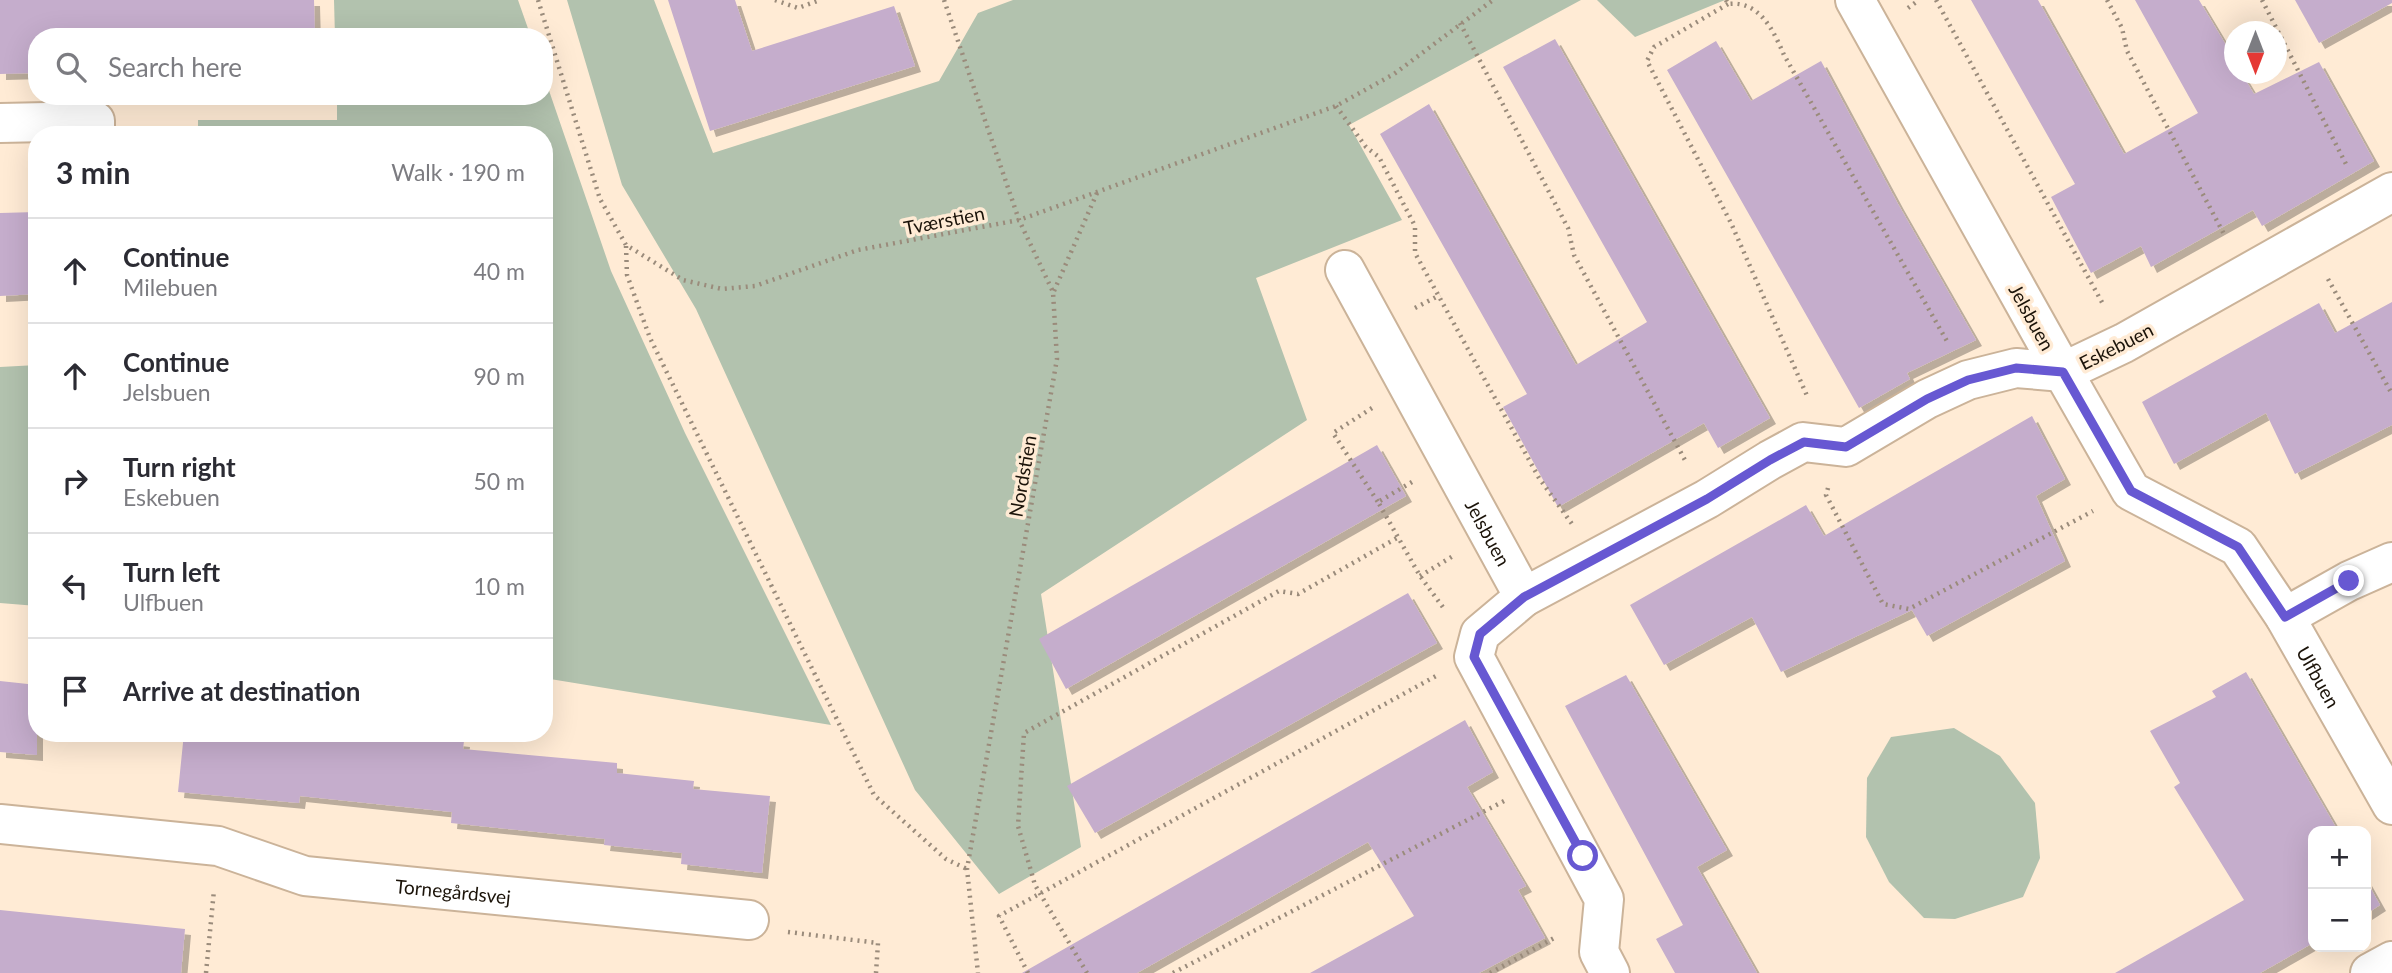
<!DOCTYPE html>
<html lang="en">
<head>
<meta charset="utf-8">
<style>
	body { margin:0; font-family:Lato,sans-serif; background:#f2f2f3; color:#2b2b33 }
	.controls { position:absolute; right:21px; bottom:21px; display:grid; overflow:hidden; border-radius:14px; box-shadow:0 7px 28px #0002 }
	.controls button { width:63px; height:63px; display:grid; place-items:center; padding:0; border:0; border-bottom:2px solid #e1e1e2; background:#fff; color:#2b2b33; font:35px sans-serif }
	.compass { position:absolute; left:2224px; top:21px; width:63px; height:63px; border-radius:50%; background:#fff; box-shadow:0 7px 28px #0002; rotate:180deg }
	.stop { position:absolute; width:21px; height:21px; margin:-16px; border:5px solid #6758d2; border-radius:50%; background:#fff }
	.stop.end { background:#6758d2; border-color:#fff; box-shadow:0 2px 7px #0008 }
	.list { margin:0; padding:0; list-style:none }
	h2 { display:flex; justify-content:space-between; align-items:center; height:91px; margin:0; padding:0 28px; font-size:30px }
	h2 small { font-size:23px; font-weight:400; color:#7c7c81 }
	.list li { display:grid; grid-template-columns:46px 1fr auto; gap:21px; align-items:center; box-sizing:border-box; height:105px; padding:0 28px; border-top:2px solid #e1e1e2 }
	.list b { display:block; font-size:26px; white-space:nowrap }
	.list p { margin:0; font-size:23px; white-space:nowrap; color:#7c7c81 }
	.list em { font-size:23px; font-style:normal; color:#7c7c81 }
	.icon { flex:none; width:38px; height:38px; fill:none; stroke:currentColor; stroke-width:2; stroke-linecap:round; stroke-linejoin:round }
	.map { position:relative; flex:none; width:2392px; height:973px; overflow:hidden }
	.search { position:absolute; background:#fff; box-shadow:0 7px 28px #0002; left:28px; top:28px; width:525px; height:77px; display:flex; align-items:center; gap:18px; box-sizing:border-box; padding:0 24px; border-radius:28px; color:#7c7c81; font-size:26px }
	.panel { position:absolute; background:#fff; box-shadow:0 7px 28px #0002; left:28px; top:126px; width:525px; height:616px; border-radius:28px }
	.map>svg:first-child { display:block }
	.green { fill:#b2c2ae }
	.building { fill:#c5adcc; filter:url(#shadow) }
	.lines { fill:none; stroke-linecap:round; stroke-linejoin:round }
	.minor-casing { stroke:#cbb399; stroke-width:42 }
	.path { stroke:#9a8b7b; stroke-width:4.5; stroke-dasharray:2 5; stroke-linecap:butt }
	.minor { stroke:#fff; stroke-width:38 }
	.route { stroke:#6758d2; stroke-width:9 }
	.labels { text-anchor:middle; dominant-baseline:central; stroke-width:7; stroke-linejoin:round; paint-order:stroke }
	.street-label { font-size:19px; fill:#1b1309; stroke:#ffebd5 }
</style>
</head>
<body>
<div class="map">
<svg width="2392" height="973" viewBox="0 0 2392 973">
	<defs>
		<filter id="shadow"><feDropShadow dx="6" dy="6" stdDeviation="0" flood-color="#0004"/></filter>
	</defs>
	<rect width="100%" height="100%" fill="#ffebd5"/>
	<g class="green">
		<path d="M334 0H518L531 37H335Z"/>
		<path d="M567 0H654L713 153 939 81 978 13 1013 0H1581L1349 125 1402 220 1256 278 1307 420 1041 594 1081 847 999 894 915 790 696 309 622 185Z"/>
		<path d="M1597 0H1725L1635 37Z"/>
		<path d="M544 76 611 271 685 433 831 725 544 678V135H198V120H337V96H544Z"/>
		<path d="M37 365V606L0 603V367Z"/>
		<path d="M1954 728 2000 756 2035 803 2040 858 2023 897 1955 919 1924 918 1889 882 1866 837 1867 778 1891 737Z"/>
	</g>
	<g class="building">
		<path d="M0 0H314L315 37H37V73L0 74Z"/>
		<path d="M668 0H735L752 51 894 6 915 66 710 131Z"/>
		<path d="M1971 0H2038L2124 154 2198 113 2135 0H2199L2235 60V74H2242L2254 94 2319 62 2374 161 2262 226 2253 210 2151 267 2141 246 2091 273 2051 197 2075 184Z"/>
		<path d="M2295 0H2392V3L2319 43Z"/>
		<path d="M1555 39 1770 418 1718 448 1704 423 1558 507 1503 407 1527 394 1380 134 1429 104 1576 365 1647 322 1503 67Z"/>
		<path d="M1716 41 1751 101 1821 61 1898 204 1976 340 1907 373 1910 379 1859 408 1667 70Z"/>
		<path d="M37 212V294L0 296V213Z"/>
		<path d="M2392 302V425L2295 474 2266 413 2174 464 2142 402 2319 303 2335 333Z"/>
		<path d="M2032 416 2065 479 2036 496 2065 561 1927 636 1912 610 1781 672 1752 617 1664 665 1630 605 1806 505 1824 536Z"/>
		<path d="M1377 445 1406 496 1066 689 1039 639Z"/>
		<path d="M1408 593 1437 643 1095 833 1067 786Z"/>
		<path d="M2246 672 2338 831H2313V943L2260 973H2115L2244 900 2174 787 2180 783 2150 731 2216 697 2212 691Z"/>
		<path d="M1626 675 1727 850 1697 867 1757 973H1675L1656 939 1683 925 1565 706Z"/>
		<path d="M0 681 37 685V755L0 752Z"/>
		<path d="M1465 720 1493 772 1467 787 1526 886 1518 890 1545 938 1479 973H1310L1414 916 1368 842 1137 973H1022Z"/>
		<path d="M184 733H389L464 741 463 749 617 763V773L694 781 693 789 770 796 762 873 681 864 682 853 604 845 605 839 451 823 452 812 300 796 299 803 178 792Z"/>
		<path d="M2366 880 2380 905 2366 914Z"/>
		<path d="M0 910 185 929 181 973H0Z"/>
	</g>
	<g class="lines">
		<g class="minor-casing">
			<g id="minor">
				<path d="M0 123 95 121V135"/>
				<path id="s1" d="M2392 192 2124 343 2063 372 2131 491 2238 547 2285 617 2392 805"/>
				<path id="s2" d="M1345 270 1524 597 1707 499 1770 460 1803 442 1846 447 1927 399 1968 380 2016 368 2063 372 1855 0"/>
				<path d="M1524 597 1480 634 1474 657 1604 899 1599 952 1610 973"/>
				<path d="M2285 617 2349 581 2392 562"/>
				<path id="s3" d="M0 824 218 846 305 876 749 920"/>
				<path d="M2370 973 2392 961"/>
			</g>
		</g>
		<g class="path">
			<path d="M538 0 600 199 626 245 683 280 722 289 755 286 858 250 1019 220 1336 106 1394 74 1493 0"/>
			<path d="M775 0 798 8 820 0"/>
			<path d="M944 0 1019 220 1053 292 1057 359 967 869 978 973"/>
			<path d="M1726 0 1728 4C1760 0 1774 32 1784 55L1948 343"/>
			<path d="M1936 0 2104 306"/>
			<path d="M2107 0 2122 28 2127 51 2225 236"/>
			<path d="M2262 0 2348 168"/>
			<path d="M1728 4 1654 47 1647 61 1731 223 1808 398"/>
			<path d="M1908 8 1919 0"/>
			<path d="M1460 23 1568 228 1574 255 1686 462"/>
			<path d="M1336 106 1366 147 1379 157 1415 226V253L1539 478 1572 524"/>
			<path d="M626 246 627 275 650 338 874 795 946 859 967 869"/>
			<path d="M2328 279 2392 394"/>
			<path d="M1054 291 1097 193"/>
			<path d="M1415 308 1440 295"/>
			<path d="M1372 408 1333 433 1378 502"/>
			<path d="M1412 482 1378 502 1420 576 1445 610"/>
			<path d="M1828 488 1826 495 1883 604 1909 609 2093 511"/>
			<path d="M1420 576 1453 556"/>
			<path d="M788 932 878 943 876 973"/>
			<path d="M206 973 214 890"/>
			<path d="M1028 973 999 916 1436 676"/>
			<path d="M1087 973 1035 885 1018 826 1024 733 1279 591 1298 594 1397 538"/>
			<path d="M1173 973 1504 801"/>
			<path d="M1490 973 1554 938 1555 940"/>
		</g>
		<use href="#minor" class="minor"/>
	</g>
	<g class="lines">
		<path class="route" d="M1583 856 1474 657 1480 634 1524 597 1707 499 1770 460 1804 442 1846 447 1927 399 1968 380 2016 368 2063 372 2131 491 2238 547 2285 617 2349 581"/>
	</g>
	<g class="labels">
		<g class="street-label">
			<text transform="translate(944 220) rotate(-11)">Tværstien</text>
			<text transform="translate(2032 317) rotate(61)">Jelsbuen</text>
			<text transform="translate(2116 346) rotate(-27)">Eskebuen</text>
			<text transform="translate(1022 476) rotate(-80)">Nordstien</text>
			<text stroke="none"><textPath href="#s2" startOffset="299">Jelsbuen</textPath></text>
			<text stroke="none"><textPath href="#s1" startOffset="786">Ulfbuen</textPath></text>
			<text stroke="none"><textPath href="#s3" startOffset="460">Tornegårdsvej</textPath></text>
		</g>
	</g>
</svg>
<div class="controls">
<button>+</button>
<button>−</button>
</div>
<svg class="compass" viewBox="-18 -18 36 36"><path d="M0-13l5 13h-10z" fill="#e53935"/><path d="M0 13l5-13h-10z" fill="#7c7c81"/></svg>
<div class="stop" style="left:1583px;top:856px"></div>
<div class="stop end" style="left:2349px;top:581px"></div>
<div class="search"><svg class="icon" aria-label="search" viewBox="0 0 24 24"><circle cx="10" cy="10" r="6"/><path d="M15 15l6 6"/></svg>Search here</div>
<section class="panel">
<h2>3 min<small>Walk · 190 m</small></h2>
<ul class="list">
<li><svg class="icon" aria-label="ahead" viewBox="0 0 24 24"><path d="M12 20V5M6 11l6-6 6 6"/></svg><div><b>Continue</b><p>Milebuen</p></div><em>40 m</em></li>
<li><svg class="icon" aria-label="ahead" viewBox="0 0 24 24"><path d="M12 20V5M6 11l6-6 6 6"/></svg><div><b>Continue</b><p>Jelsbuen</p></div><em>90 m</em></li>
<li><svg class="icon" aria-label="right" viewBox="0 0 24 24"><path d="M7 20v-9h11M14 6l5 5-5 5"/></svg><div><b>Turn right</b><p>Eskebuen</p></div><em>50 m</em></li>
<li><svg class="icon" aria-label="left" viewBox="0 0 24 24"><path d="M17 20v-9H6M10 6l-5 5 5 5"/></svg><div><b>Turn left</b><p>Ulfbuen</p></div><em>10 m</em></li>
<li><svg class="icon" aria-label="arrive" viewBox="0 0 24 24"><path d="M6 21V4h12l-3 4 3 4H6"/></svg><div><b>Arrive at destination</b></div></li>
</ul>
</section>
</div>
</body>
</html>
